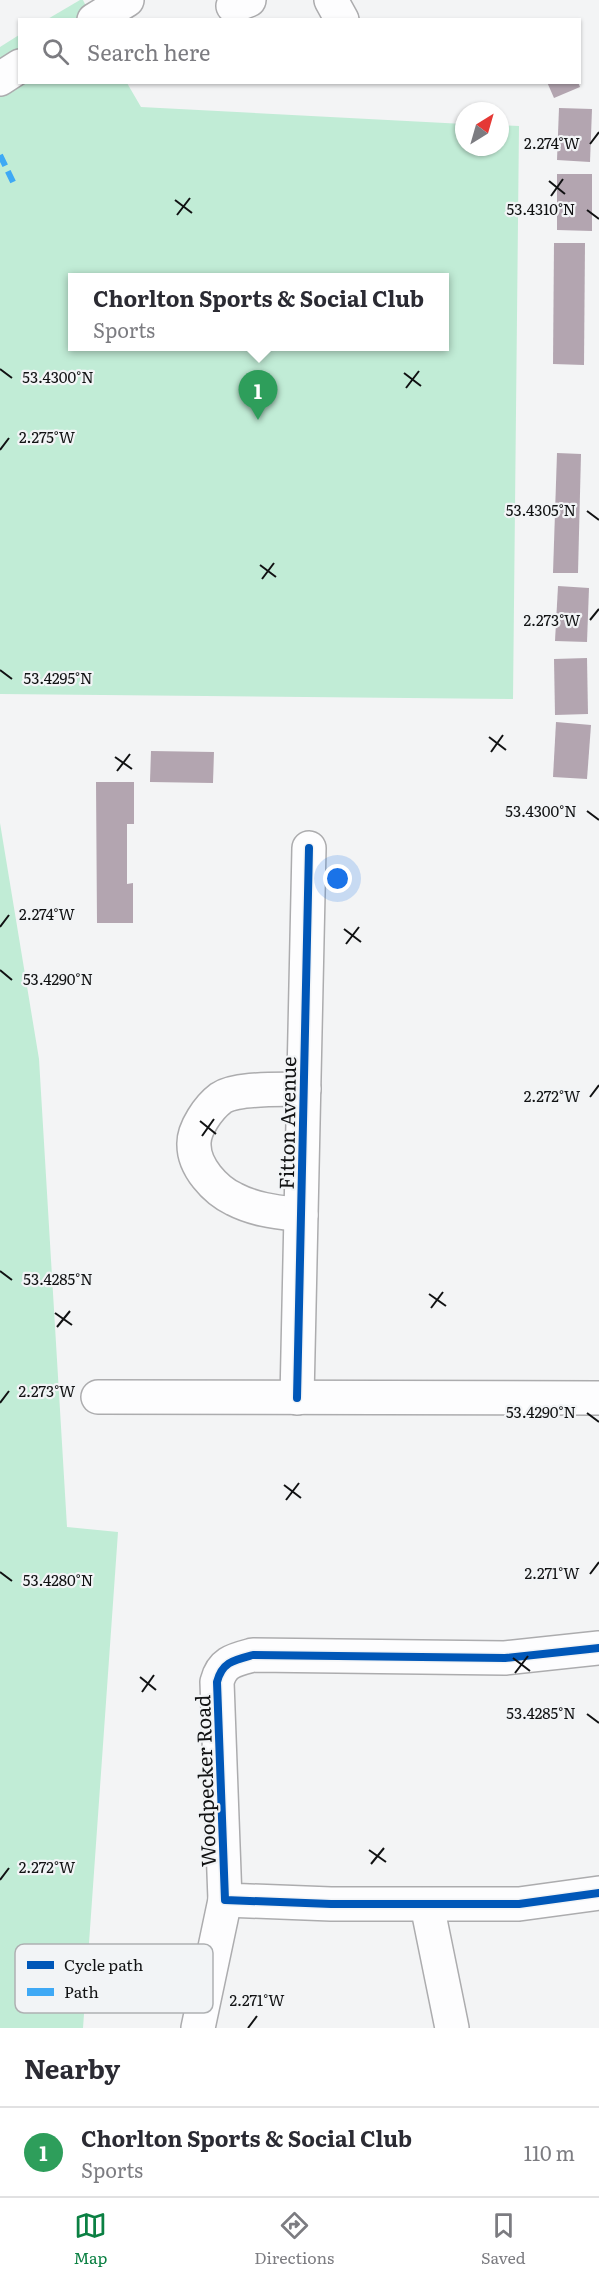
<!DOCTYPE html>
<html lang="en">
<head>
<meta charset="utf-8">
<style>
	body { margin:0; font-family:Literata,serif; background:#f2f2f3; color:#2b2b33 }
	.compass { position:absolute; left:455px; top:102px; width:54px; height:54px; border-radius:50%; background:#fff; box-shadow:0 2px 4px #0004; rotate:37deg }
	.you { position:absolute; left:338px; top:879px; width:21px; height:21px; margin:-15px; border:4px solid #fff; border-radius:50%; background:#1a73e8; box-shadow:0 0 0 9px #1a73e833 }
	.badge { display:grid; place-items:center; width:39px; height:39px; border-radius:50%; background:#0b8043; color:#fff; font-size:20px; font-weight:700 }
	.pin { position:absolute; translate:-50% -50px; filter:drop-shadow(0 2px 3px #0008) }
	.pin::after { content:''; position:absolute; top:32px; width:21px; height:18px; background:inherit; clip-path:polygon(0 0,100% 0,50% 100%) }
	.popup { position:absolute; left:68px; top:273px; width:381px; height:78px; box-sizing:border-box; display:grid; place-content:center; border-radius:0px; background:#fff; filter:drop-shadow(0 2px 4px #0005); font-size:20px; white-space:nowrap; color:#7c7c81 }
	.popup b { font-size:22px; color:#2b2b33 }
	.popup::after { content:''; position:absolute; left:50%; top:100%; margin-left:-12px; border:12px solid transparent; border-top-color:#fff }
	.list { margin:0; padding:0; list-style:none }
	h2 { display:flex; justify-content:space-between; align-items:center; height:78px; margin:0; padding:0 24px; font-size:26px }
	h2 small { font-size:20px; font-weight:400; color:#7c7c81 }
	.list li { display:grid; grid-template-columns:39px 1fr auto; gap:18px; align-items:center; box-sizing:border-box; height:90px; padding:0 24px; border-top:2px solid #e1e1e2 }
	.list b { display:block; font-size:22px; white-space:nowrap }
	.list p { margin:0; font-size:20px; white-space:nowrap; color:#7c7c81 }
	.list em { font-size:20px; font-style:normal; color:#7c7c81 }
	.icon { flex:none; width:33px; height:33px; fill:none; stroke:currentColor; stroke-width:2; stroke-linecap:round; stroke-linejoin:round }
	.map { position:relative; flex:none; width:599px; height:2028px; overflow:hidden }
	.search { position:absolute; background:#fff; box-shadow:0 2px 4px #0004; left:18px; right:18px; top:18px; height:66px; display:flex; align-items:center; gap:15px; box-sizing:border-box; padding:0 21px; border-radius:0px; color:#7c7c81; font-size:22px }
	.sheet { height:168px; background:#fff }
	nav { display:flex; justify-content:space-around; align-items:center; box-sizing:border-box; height:84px; border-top:2px solid #e1e1e2; background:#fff; font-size:16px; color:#7c7c81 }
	nav a { display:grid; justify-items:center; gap:3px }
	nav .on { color:#0b8043 }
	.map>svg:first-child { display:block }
	.green { fill:#c1ecd6; fill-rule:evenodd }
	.building { fill:#b3a5b0 }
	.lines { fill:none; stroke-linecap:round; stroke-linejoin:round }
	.minor-casing { stroke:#acacae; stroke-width:36 }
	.minor { stroke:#fdfdfe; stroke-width:33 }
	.quiet { stroke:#3fa9f5; stroke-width:6; stroke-dasharray:12 6; stroke-linecap:butt }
	.cycleway-casing { stroke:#f2f4f6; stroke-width:11 }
	.cycleway { stroke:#0057b8; stroke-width:8 }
	.ticks { fill:none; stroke:#111213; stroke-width:2 }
	.labels { text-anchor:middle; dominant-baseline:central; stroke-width:4.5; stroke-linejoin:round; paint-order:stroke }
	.street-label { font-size:20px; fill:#111213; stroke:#f2f4f6 }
	.key { fill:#f2f4f6; stroke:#aeb0b2; stroke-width:1.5 }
	.key-label { font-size:16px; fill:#111213 }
	.ticks-label { font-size:15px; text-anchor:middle; fill:#111213; stroke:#f2f4f6; stroke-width:4.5; stroke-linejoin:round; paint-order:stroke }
</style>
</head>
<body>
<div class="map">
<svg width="599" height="2028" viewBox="0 0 599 2028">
	<rect width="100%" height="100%" fill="#f3f4f5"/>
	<g class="green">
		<path d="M80 0H83L92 19 46 20Z"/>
		<path d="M19 35 20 82 127 83 141 107 464 124V147H500V125L519 126 513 699 0 694V47ZM72 278H444V346H72Z"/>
		<path d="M0 823 39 1059 67 1527 118 1532 83 2028H0Z"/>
	</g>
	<g class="building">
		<path d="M547 82H578L580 87 554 98Z"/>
		<path d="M559 108 592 109 590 162 557 160Z"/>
		<path d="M557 174H592V231L557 230Z"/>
		<path d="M554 243H585L584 365 553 364Z"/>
		<path d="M557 453 581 454 578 573H553Z"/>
		<path d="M558 586 589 588 587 642 555 641Z"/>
		<path d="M587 658 588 714 555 715 554 659Z"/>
		<path d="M556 722 591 725 587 779 553 777Z"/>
		<path d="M151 751 214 752 213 783 150 782Z"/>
		<path d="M96 782H134V824H127V884L133 883V923H97Z"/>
	</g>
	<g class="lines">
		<g class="minor-casing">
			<g id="minor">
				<path d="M331 0 342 20"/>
				<path d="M233 6 249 0"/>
				<path d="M94 20 127 0"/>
				<path d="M0 79 20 66"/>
				<path d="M301 1215C277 1212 255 1210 234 1199 215 1190 194 1167 194 1145 193 1129 209 1107 221 1098 238 1087 283 1090 304 1089"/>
				<path d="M98 1397 599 1398"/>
				<path d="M297 1398 309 848"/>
				<path d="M599 1648 505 1658 253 1655C234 1660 222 1662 217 1682L225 1900 331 1904H519L599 1893"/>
				<path d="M427 1905 452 2028"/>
				<path d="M198 2028 225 1900"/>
			</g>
		</g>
		<use href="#minor" class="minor"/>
		<path class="quiet" d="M0 155 15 186"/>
		<g class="cycleway-casing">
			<g id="cycleway">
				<path d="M297 1398 309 848"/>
				<path d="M599 1648 505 1658 253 1655C234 1660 222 1662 217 1682L225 1900 331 1904H519L599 1893"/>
			</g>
		</g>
		<use href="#cycleway" class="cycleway"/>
	</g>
	<path class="ticks" d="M590 144 599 132M549 181 565 194M551 196 563 179M175 200 192 213M587 210 599 219M177 215 190 198M0 369 12 378M404 373 421 386M406 388 419 371M0 450 9 438M587 511 599 520M260 565 276 577M262 579 274 563M590 620 599 609M0 670 12 679M489 737 506 750M491 752 503 735M115 757 132 769M117 771 130 754M587 811 599 820M0 927 9 915M344 929 361 942M346 944 359 927M0 970 12 980M590 1097 599 1085M200 1121 216 1134M202 1136 214 1119M0 1271 12 1280M429 1294 446 1306M431 1308 443 1292M55 1313 72 1325M57 1327 70 1311M0 1403 9 1391M587 1413 599 1422M284 1485 301 1498M286 1500 299 1483M0 1572 12 1581M590 1574 599 1562M513 1658 530 1671M515 1673 528 1656M140 1677 156 1690M142 1692 154 1675M587 1714 599 1723M369 1850 386 1862M371 1864 384 1848M0 1880 9 1868M248 2028 257 2016"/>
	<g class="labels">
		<g class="street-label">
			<text transform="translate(286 1123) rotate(-89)">Fitton Avenue</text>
			<text transform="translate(204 1781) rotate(-92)">Woodpecker Road</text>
		</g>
	</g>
	<rect x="15" y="1944" width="198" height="69" rx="9" class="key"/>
	<rect x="27" y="1961" width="27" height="8" fill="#0057b8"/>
	<rect x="27" y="1988" width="27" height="8" fill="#3fa9f5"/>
	<g class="key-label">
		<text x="64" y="1971">Cycle path</text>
		<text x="64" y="1998">Path</text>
	</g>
	<g class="ticks-label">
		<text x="552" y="149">2.274°W</text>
		<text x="541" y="215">53.4310°N</text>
		<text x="58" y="383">53.4300°N</text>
		<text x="47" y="443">2.275°W</text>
		<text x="541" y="516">53.4305°N</text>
		<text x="552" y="626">2.273°W</text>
		<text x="58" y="684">53.4295°N</text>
		<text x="541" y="817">53.4300°N</text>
		<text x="47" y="920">2.274°W</text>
		<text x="58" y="985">53.4290°N</text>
		<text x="552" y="1102">2.272°W</text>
		<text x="58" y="1285">53.4285°N</text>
		<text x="47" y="1397">2.273°W</text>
		<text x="541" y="1418">53.4290°N</text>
		<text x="552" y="1579">2.271°W</text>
		<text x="58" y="1586">53.4280°N</text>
		<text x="541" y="1719">53.4285°N</text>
		<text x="47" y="1873">2.272°W</text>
		<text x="257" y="2006">2.271°W</text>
	</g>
</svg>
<svg class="compass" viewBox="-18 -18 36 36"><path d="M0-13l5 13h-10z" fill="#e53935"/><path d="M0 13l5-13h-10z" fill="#7c7c81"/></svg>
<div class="you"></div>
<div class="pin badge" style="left:258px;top:420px;background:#2e9e5b">1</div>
<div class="popup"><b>Chorlton Sports &amp; Social Club</b>Sports</div>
<div class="search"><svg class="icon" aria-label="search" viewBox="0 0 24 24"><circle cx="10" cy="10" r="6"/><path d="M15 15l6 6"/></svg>Search here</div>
</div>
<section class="sheet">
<h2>Nearby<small></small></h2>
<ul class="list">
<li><span class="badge" style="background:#2e9e5b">1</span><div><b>Chorlton Sports &amp; Social Club</b><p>Sports</p></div><em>110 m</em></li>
</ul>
</section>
<nav>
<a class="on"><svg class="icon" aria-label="map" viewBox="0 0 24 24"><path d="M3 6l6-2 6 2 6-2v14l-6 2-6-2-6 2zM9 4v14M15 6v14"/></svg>Map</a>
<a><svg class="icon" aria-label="directions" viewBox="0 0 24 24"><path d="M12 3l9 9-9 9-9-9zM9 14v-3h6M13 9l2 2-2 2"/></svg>Directions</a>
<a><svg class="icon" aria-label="saved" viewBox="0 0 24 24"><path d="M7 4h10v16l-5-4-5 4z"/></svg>Saved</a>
</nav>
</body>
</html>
